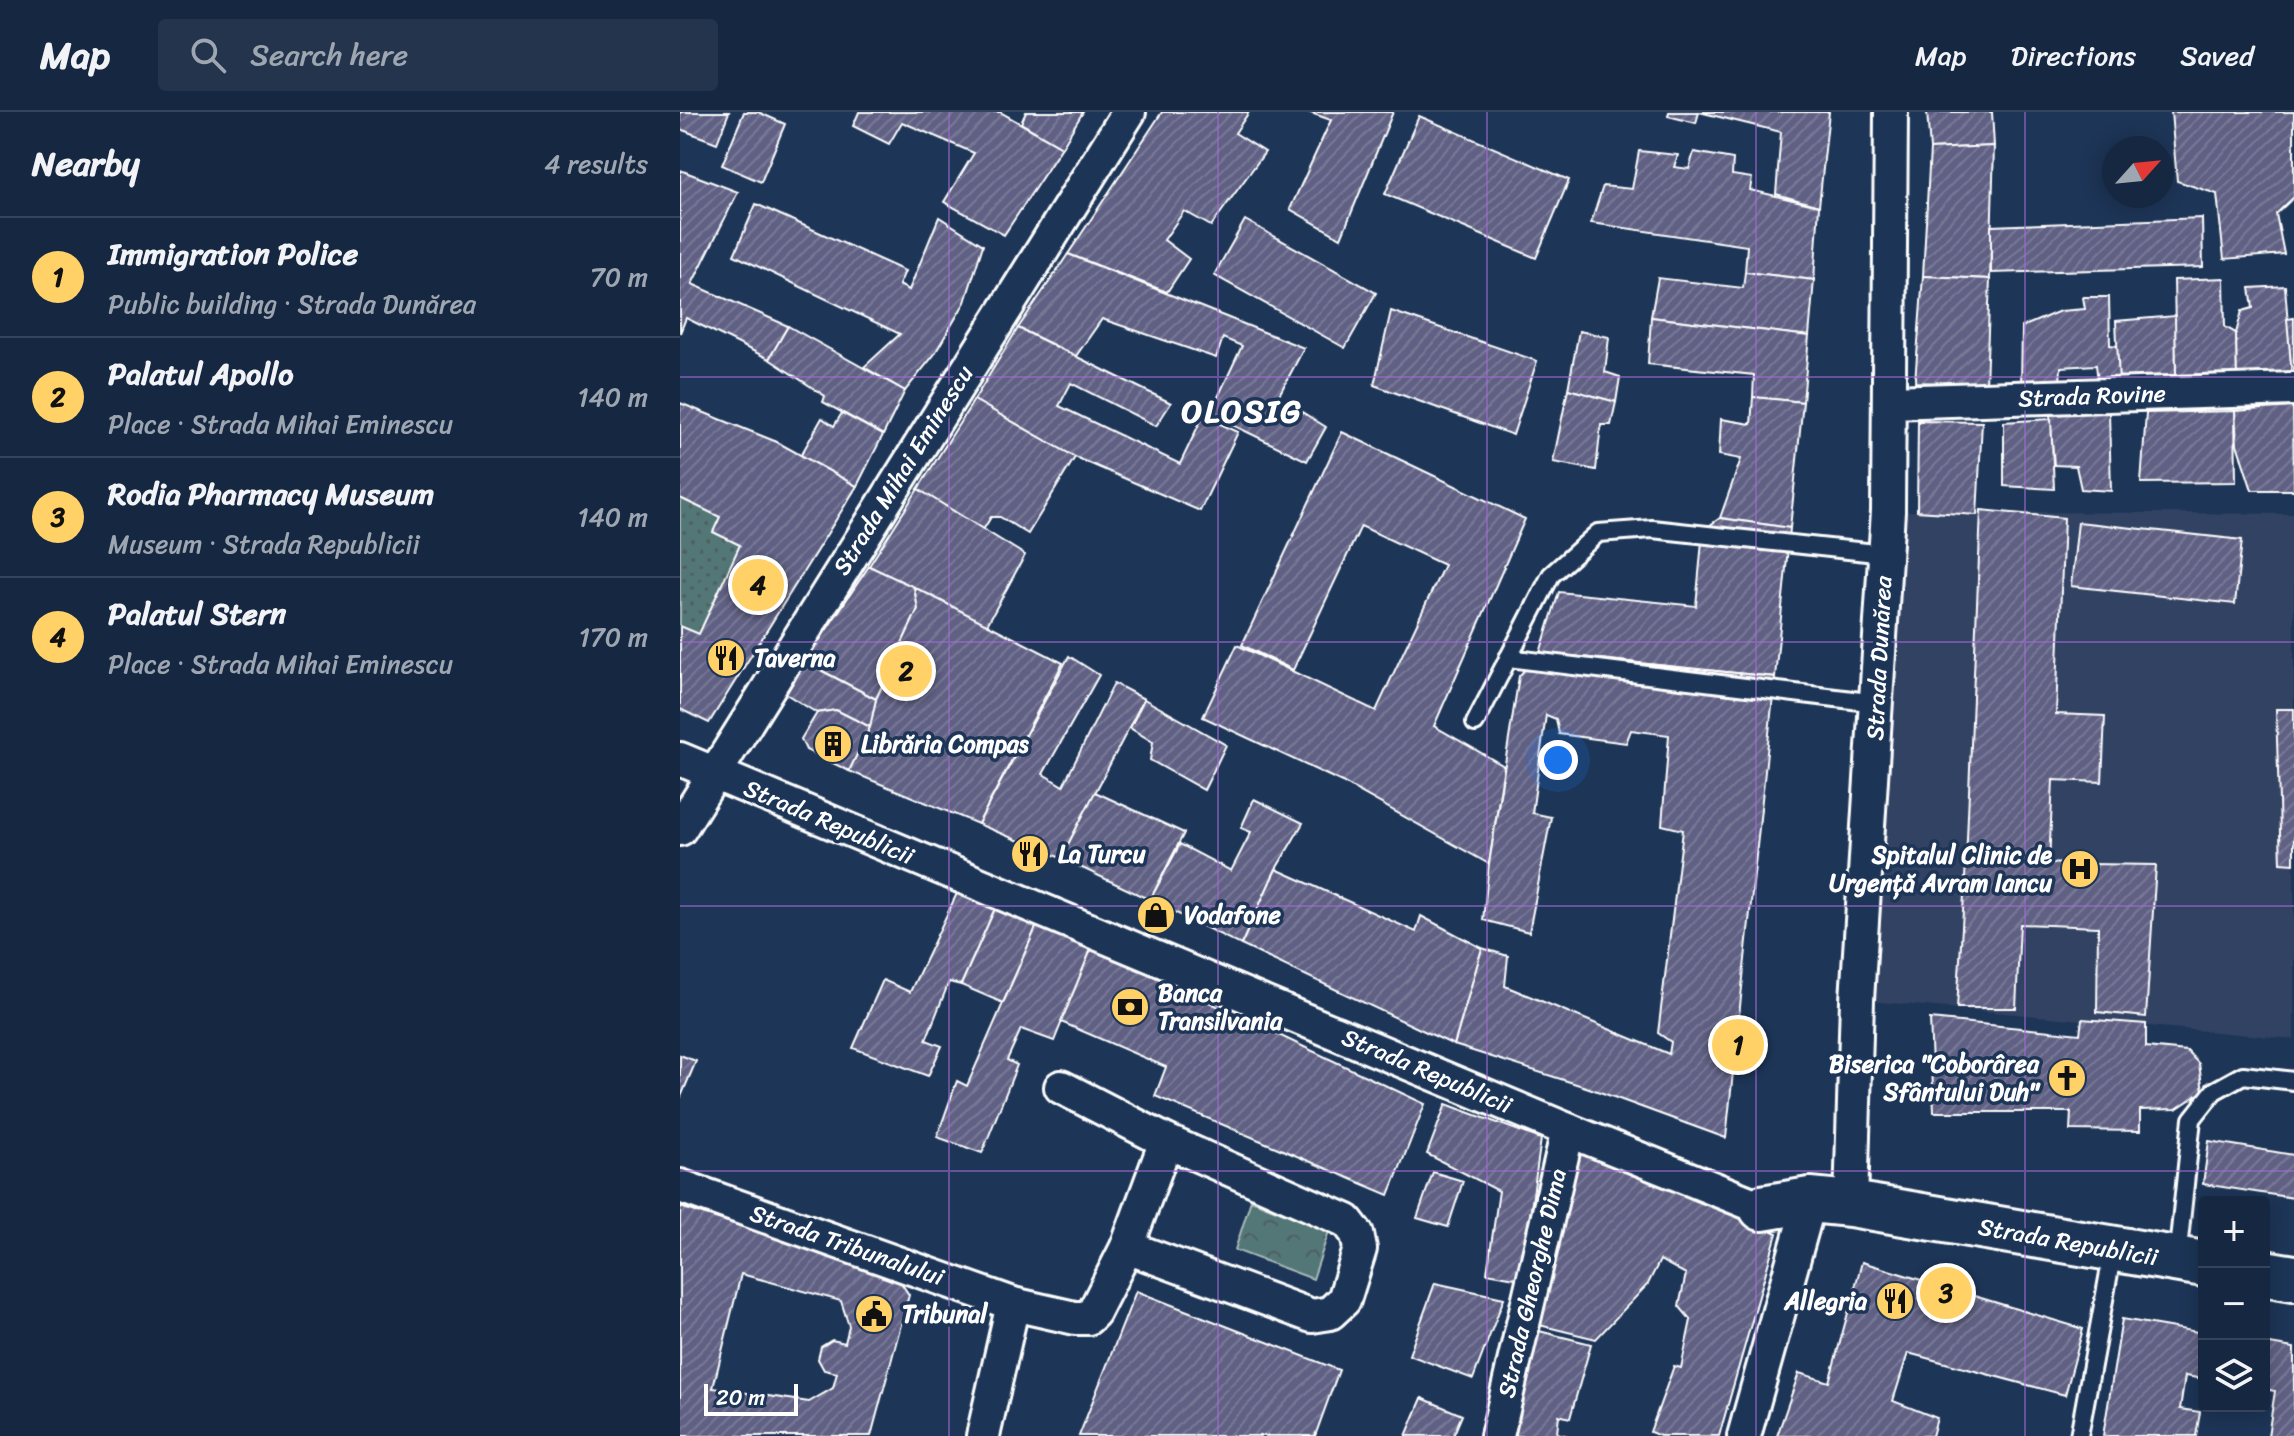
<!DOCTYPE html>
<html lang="en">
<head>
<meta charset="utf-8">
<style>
	body { margin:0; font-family:Sriracha,sans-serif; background:#23344c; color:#f1f3f6 }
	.controls { position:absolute; right:24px; bottom:24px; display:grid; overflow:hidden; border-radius:8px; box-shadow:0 4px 20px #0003 }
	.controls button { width:72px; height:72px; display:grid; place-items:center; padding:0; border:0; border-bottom:2px solid #35445a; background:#162841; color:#f1f3f6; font:40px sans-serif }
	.compass { position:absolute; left:1422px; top:24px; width:72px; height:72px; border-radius:50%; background:#162841; box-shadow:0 4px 20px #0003; rotate:63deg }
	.scale { position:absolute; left:24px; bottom:20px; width:94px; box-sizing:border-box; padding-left:8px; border:4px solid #fff; border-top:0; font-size:22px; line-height:28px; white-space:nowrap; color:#fff; -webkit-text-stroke:6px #1d3557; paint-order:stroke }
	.you { position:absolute; left:878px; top:648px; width:28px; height:28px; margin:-20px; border:6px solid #fff; border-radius:50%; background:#1a73e8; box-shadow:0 0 0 12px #1a73e833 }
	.badge { display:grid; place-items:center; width:52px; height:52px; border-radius:50%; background:#ffd166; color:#111; font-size:26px; font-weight:700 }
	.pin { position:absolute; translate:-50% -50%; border:4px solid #fff; box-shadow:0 2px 8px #0006 }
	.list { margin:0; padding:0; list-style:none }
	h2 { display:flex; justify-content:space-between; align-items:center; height:104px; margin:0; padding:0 32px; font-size:34px }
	h2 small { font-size:26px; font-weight:400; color:#9ea6b1 }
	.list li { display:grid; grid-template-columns:52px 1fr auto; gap:24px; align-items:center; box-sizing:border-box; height:120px; padding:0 32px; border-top:2px solid #35445a }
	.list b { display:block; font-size:30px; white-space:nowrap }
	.list p { margin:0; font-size:26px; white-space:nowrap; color:#9ea6b1 }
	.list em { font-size:26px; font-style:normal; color:#9ea6b1 }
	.icon { flex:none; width:44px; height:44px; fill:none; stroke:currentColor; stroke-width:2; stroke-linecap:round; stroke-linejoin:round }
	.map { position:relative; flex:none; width:1614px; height:1324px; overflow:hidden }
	header { display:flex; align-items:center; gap:48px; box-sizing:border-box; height:112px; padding:0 40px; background:#162841; border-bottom:2px solid #35445a }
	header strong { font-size:38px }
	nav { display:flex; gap:44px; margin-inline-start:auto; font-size:28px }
	.search { width:560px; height:72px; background:#23344c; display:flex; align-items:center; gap:20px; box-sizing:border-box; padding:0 28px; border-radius:8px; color:#9ea6b1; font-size:30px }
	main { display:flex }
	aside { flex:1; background:#162841 }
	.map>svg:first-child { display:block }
	.built { fill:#314264 }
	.grass { fill:url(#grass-dots); stroke:#a9baba; stroke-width:2 }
	.park { fill:url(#park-crowns); stroke:#a9baba; stroke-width:2 }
	.building { fill:url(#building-hatch); stroke:#fff; stroke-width:2; fill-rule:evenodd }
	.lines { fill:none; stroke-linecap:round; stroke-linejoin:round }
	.lane-casing { stroke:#fff; stroke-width:22 }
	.street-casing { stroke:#fff; stroke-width:38 }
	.secondary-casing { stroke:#fff; stroke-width:50 }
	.lane { stroke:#1d3557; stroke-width:16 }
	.street { stroke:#1d3557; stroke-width:32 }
	.secondary { stroke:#1d3557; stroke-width:44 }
	.grid { fill:none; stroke:#a36bd2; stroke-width:2; stroke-opacity:0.55 }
	.labels { text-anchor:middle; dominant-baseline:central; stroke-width:7; stroke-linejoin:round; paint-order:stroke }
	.street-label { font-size:24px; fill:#fff; stroke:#1d3557 }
	.poi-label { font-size:24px; font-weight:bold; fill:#fff; stroke:#1d3557; text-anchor:start }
	.district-label { font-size:32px; font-weight:bold; letter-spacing:2px; fill:#fff; stroke:#1d3557 }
</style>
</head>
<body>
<header>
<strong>Map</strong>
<div class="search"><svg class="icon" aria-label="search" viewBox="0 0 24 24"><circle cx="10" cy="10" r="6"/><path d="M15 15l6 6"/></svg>Search here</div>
<nav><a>Map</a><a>Directions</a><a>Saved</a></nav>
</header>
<main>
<aside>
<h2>Nearby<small>4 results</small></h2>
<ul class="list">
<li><span class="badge">1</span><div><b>Immigration Police</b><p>Public building · Strada Dunărea</p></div><em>70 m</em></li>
<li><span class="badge">2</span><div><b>Palatul Apollo</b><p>Place · Strada Mihai Eminescu</p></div><em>140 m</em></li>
<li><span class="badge">3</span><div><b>Rodia Pharmacy Museum</b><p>Museum · Strada Republicii</p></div><em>140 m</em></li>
<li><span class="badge">4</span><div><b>Palatul Stern</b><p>Place · Strada Mihai Eminescu</p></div><em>170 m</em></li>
</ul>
</aside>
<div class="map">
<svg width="1614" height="1324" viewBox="0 0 1614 1324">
	<defs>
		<pattern id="grass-dots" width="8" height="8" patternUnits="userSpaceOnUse" patternTransform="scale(2)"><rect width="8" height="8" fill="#537676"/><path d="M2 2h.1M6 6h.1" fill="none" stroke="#4f5d5d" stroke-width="1.8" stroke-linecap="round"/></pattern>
		<pattern id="park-crowns" width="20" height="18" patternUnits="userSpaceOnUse" patternTransform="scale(2)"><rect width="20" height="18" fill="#537676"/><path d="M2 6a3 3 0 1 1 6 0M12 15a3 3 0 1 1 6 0" fill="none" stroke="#4f5d5d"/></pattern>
		<pattern id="building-hatch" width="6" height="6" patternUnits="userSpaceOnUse" patternTransform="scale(2)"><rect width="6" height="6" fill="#606184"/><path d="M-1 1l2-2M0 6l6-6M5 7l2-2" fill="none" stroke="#787996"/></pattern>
	</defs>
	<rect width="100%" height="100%" fill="#1d3557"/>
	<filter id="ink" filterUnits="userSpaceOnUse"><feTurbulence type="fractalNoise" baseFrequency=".0125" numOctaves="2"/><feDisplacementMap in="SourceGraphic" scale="16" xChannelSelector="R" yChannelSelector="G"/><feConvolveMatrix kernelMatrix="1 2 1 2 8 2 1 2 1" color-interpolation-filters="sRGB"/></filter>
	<g filter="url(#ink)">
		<path class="built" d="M1208 399 1614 402V927L1177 888Z"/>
		<path class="grass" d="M0 386 40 405 33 420 60 433 19 522 0 514Z"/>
		<path class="park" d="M571 1088 649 1119 633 1167 555 1138Z"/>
		<g class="building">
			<path d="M0 0H49L37 31 0 17Z"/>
			<path d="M64 0H78L105 12 81 70 42 53Z"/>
			<path d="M179 0H320L382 35 324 123 264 90 294 41 222 10 209 32 173 14Z"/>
			<path d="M346 0H403L382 35 341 11Z"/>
			<path d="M482 0H569L555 21 585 40 531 114 504 99 484 128 509 147 487 180 388 142Z"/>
			<path d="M628 0H713L661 126 610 97 651 8Z"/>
			<path d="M989 0H1149L1139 94 1096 82 1101 20 1019 0 1016 11 988 4Z"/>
			<path d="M1247 0H1312L1314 34 1250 37Z"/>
			<path d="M1491 0H1614V85L1596 102 1604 142 1544 147 1537 82 1497 69Z"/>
			<path d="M739 4 889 68 856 146 705 82Z"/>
			<path d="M1314 34 1310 167 1243 164 1250 37Z"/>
			<path d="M959 39 998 43 994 55 1009 57 1014 40 1053 47 1052 63 1072 66 1070 78 1139 94 1134 168 1065 160 1067 134 911 111 923 74 952 77Z"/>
			<path d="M0 58 58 80 12 172 108 214 89 247 6 206 0 221Z"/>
			<path d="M76 92 225 159 219 173 229 178 259 105 303 133 285 190 254 243 225 279 184 255 220 222 54 143Z"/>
			<path d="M1522 106 1523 155 1311 161V114Z"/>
			<path d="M565 108 696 181 665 236 534 163Z"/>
			<path d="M388 142 624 236 598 285 646 315 627 349 530 302 562 234 543 226 536 246 422 207 396 244 338 216Z"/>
			<path d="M1065 160 1134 168 1129 224 971 205 978 166 1063 176Z"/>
			<path d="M1243 164 1310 167 1306 273 1235 270Z"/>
			<path d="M1544 166 1545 215 1556 221 1557 265 1496 267 1494 168Z"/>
			<path d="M1605 174 1612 263 1557 265 1556 221 1562 199 1573 196 1570 176Z"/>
			<path d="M1403 185H1429L1430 233 1438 234 1439 269H1418L1416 253 1381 255 1380 271 1341 272 1342 215 1380 199 1405 197Z"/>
			<path d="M711 199 857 249 833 323 694 273Z"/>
			<path d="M1495 204 1496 267 1439 269 1436 209Z"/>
			<path d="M971 205 1129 224 1123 290 1073 285 1074 263 968 252Z"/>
			<path d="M1614 206V263H1612L1607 207Z"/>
			<path d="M108 214 225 279 203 323 143 290 145 284 89 247Z"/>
			<path d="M338 216 491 291 476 314 391 271 379 294 500 352 523 304 558 320 520 399 395 345 294 288Z"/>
			<path d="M899 219 929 225 925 260 940 265 936 290 888 277Z"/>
			<path d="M888 277 936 290 931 313H921L916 358 873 350Z"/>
			<path d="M1073 285 1123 290 1110 416 1040 406 1061 347 1039 343 1041 307 1071 312Z"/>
			<path d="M294 288 395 345 348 422 320 405H311L303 418 238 377Z"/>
			<path d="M0 291 97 330 177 374 29 611 0 597V514L19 522 60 433 33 420 40 405 0 386Z"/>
			<path d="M1613 295 1614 378H1572L1557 332 1555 299Z"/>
			<path d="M1429 299 1431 379 1401 377 1396 354 1374 353 1370 303Z"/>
			<path d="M1555 299 1556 370 1461 371 1466 301Z"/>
			<path d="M162 301 203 323 177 374 121 343 142 306 154 314Z"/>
			<path d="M1371 307 1374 377 1324 374V310Z"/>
			<path d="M1238 309 1302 310 1297 403 1237 399Z"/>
			<path d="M662 320 845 407 754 614 824 654 809 752 662 670 523 605 557 533 696 599 764 453 681 414 613 558 562 533Z"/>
			<path d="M238 377 345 443 307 513 189 454Z"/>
			<path d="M1301 398 1384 406 1376 602 1425 604 1422 670 1373 668 1369 751 1286 750Z"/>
			<path d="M1040 406 1110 416 1095 565 860 541 879 480 1016 494 1023 418Z"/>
			<path d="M1398 410 1562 428 1555 492 1391 474Z"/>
			<path d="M189 454 234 475 238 497 196 587 125 550Z"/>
			<path d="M234 475 383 551 298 712 169 659 190 615 196 587 238 497Z"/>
			<path d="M860 541 1095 565 1046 1026 909 976 774 933 802 836 828 844 825 874 989 942 991 930 978 921 1003 718 982 713 989 623 951 618 946 631 879 622 876 607 866 603 852 701 871 705 849 820 803 808 809 752 839 564Z"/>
			<path d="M389 544 419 563 363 662 383 674 434 571 464 587 381 746 298 712Z"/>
			<path d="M125 550 196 587 190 615 156 598 137 601 106 582Z"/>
			<path d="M464 587 546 633 524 678 470 648 473 630 450 616Z"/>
			<path d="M1596 597H1614V752L1601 751Z"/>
			<path d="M156 598 190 615 169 659 126 638 121 627 137 601Z"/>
			<path d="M415 680 504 721 470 788 381 746Z"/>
			<path d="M574 687 623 711 596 757 561 833 470 788 500 732 551 759 571 720 561 716Z"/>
			<path d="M1286 750 1476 753 1466 905 1417 900 1418 815 1340 812 1336 896H1277Z"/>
			<path d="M596 757 736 820 741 804 802 836 774 933 561 833Z"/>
			<path d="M280 775 317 792 281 873 269 870 246 928 262 934 248 964 173 936 203 868 230 880Z"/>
			<path d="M317 792 358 811 323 891 281 873Z"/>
			<path d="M358 811 412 835 374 929 341 917 327 948 337 953 302 1041 257 1025 277 969 287 974Z"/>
			<path d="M412 835 745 992 709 1083 475 984 486 955 381 910Z"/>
			<path d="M1250 907 1400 922 1402 907 1466 912V935L1507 939 1519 952 1523 979 1496 997 1460 998V1019L1390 1018 1391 1000H1254Z"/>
			<path d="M0 943 16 949 0 987Z"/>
			<path d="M766 992 861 1027 841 1167 807 1161 819 1079 747 1042Z"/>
			<path d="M1529 1029 1614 1043V1086L1523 1072Z"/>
			<path d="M894 1034 1097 1121 1039 1324H980L970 1320 994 1254 1001 1256 1011 1208 999 1194 1006 1162 980 1148 968 1172 916 1227 855 1212Z"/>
			<path d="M753 1060 783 1069 768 1115 737 1106Z"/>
			<path d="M0 1095 216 1163 229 1183 191 1324H0ZM61 1162 161 1189 169 1214 165 1231 152 1228 141 1235 138 1247 144 1258 157 1261 153 1276 129 1290 33 1276Z"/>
			<path d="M1182 1150 1403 1217 1385 1283 1228 1241 1213 1289 1257 1306 1252 1324H1097L1119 1261 1149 1270Z"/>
			<path d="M755 1171 824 1186 793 1267 729 1243Z"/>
			<path d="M456 1179 659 1258 635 1324H399Z"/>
			<path d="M1442 1207 1524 1221V1267L1505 1264 1500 1297 1520 1300 1516 1324H1423Z"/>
			<path d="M851 1217 911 1232 890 1306 879 1303 877 1321 888 1324H828Z"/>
			<path d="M1584 1231 1614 1236V1324H1588L1595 1279 1584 1277Z"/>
			<path d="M742 1286 782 1303 773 1324H726Z"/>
		</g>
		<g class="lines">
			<g class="lane-casing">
				<g id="lane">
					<path d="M828 546 1197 591"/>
					<path d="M795 611 871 463 918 421 972 417 1205 442"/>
					<path d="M1497 1147 1512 1007 1534 979 1563 963 1614 969"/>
					<path d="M1399 1324 1433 1139"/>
				</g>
			</g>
			<g class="street-casing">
				<g id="street">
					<path d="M1210 290 1614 277"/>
					<path d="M0 647 888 1018 1082 1096"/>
					<path d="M0 717 449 0"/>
					<path d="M381 975 486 1029 667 1109 677 1122 680 1137 664 1188 650 1201 632 1204 447 1135"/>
					<path d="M0 1074 333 1192 395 1206H408L414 1200 447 1135 486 1029"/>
					<path d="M1171 1092 1177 888 1208 399 1211 0"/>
					<path d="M303 1324 333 1192"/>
					<path d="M817 1324 888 1018"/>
					<path d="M1064 1324 1130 1088"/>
				</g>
			</g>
			<g class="secondary-casing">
				<g id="secondary">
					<path d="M1082 1096 1130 1088 1171 1092 1524 1152"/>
					<path d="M1584 1161 1614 1166"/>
				</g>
			</g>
			<use href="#lane" class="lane"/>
			<use href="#street" class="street"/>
			<use href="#secondary" class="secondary"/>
		</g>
	</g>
	<path class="grid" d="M269 0V1324M538 0V1324M807 0V1324M1076 0V1324M1345 0V1324M0 265H1614M0 530H1614M0 794H1614M0 1059H1614"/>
	<defs>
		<g id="restaurant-disc" transform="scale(2)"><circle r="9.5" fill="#ffd166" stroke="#1d3557"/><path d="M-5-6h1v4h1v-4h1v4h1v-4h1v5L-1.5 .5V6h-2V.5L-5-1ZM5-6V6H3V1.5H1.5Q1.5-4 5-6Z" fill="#111"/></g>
		<g id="building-disc" transform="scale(2)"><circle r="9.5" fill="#ffd166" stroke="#1d3557"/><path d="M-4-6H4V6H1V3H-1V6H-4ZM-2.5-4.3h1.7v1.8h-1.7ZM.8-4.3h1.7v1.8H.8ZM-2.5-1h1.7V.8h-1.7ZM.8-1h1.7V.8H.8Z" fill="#111"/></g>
		<g id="hospital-disc" transform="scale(2)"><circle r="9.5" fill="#ffd166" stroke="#1d3557"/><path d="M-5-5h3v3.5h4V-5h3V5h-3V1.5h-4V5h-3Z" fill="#111"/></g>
		<g id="shop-disc" transform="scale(2)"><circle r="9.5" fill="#ffd166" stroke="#1d3557"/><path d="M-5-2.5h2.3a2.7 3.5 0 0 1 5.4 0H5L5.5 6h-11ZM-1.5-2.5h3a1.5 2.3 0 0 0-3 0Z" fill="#111"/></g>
		<g id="bank-disc" transform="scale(2)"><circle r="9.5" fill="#ffd166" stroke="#1d3557"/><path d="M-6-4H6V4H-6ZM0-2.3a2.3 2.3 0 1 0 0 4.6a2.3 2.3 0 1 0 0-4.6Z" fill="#111"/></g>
		<g id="church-disc" transform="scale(2)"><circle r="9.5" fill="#ffd166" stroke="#1d3557"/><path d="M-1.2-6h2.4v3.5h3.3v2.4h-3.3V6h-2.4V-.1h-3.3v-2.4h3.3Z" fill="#111"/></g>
		<g id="civic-disc" transform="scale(2)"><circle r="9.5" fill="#ffd166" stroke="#1d3557"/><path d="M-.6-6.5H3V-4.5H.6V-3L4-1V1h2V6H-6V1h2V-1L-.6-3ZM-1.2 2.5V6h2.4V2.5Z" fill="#111"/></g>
	</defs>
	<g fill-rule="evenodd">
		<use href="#restaurant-disc" x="46" y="546"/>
		<use href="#building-disc" x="153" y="632"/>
		<use href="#restaurant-disc" x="350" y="742"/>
		<use href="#hospital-disc" x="1400" y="757"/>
		<use href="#shop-disc" x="476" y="803"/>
		<use href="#bank-disc" x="450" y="895"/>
		<use href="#church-disc" x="1387" y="966"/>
		<use href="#restaurant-disc" x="1215" y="1189"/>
		<use href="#civic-disc" x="194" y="1202"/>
	</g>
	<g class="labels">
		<g class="street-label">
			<text transform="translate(1412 284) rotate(-2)">Strada Rovine</text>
			<text transform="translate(223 358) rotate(-58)">Strada Mihai Eminescu</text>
			<text transform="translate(1199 546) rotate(-87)">Strada Dunărea</text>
			<text transform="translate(149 710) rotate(23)">Strada Republicii</text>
			<text transform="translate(747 959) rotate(23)">Strada Republicii</text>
			<text transform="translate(1388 1130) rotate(10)">Strada Republicii</text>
			<text transform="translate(167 1133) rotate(19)">Strada Tribunalului</text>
			<text transform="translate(852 1171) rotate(-77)">Strada Gheorghe Dima</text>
		</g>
		<g class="poi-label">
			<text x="74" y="546">Taverna</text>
			<text x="181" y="632">Librăria Compas</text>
			<text x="378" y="742">La Turcu</text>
			<text x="1372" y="743" text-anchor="end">Spitalul Clinic de<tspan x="1372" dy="28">Urgență Avram Iancu</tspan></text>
			<text x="504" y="803">Vodafone</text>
			<text x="478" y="881">Banca<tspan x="478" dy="28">Transilvania</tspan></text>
			<text x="1359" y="952" text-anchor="end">Biserica "Coborârea<tspan x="1359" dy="28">Sfântului Duh"</tspan></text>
			<text x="1187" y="1189" text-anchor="end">Allegria</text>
			<text x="222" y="1202">Tribunal</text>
		</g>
		<g class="district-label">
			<text x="562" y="299">OLOSIG</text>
		</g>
	</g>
</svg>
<div class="controls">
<button>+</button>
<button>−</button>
<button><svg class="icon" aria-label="layers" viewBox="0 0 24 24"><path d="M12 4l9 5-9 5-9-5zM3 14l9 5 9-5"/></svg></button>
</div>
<svg class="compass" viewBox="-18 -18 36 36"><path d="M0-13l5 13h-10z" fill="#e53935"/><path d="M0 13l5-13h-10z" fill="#9ea6b1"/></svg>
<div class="scale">20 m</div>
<div class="you"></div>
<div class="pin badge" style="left:1058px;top:933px">1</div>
<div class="pin badge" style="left:226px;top:559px">2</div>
<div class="pin badge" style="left:1266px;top:1181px">3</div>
<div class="pin badge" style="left:78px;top:473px">4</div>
</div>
</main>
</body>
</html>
